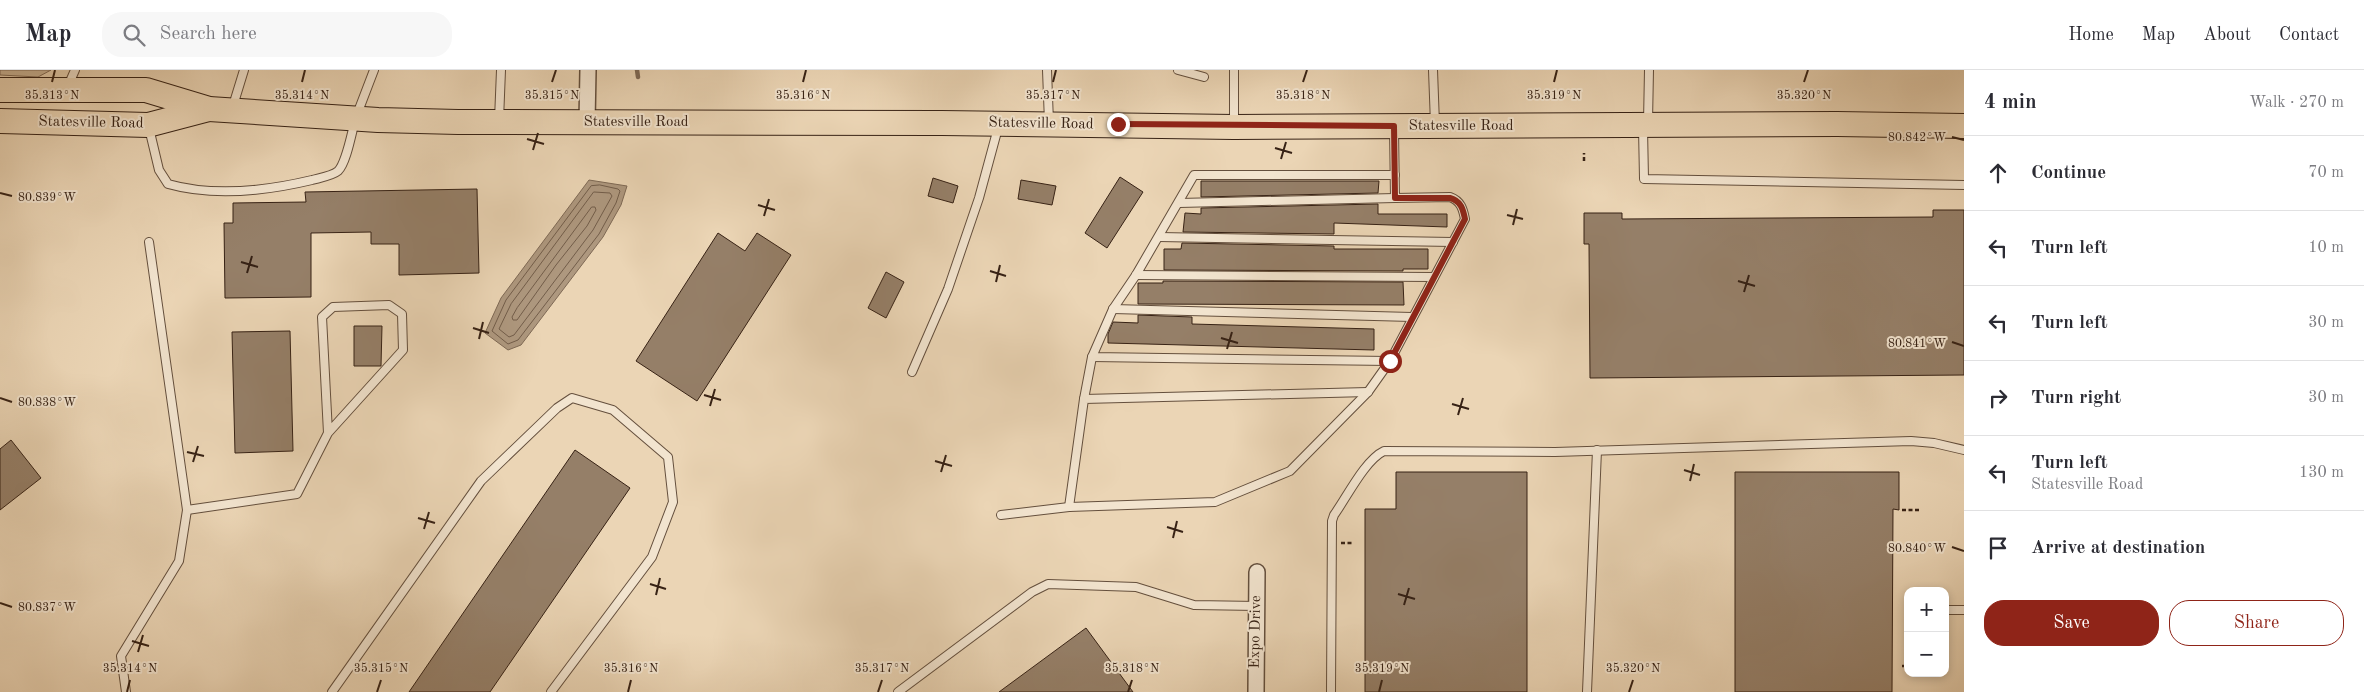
<!DOCTYPE html>
<html lang="en">
<head>
<meta charset="utf-8">
<style>
	body { margin:0; font-family:"Old Standard TT",serif; background:#f7f7f7; color:#2b2b33 }
	.controls { position:absolute; right:15px; bottom:15px; display:grid; overflow:hidden; border-radius:10px; box-shadow:0 2px 8px #0003 }
	.controls button { width:45px; height:45px; display:grid; place-items:center; padding:0; border:0; border-bottom:1px solid #e1e1e2; background:#fff; color:#2b2b33; font:25px sans-serif }
	.stop { position:absolute; width:15px; height:15px; margin:-11px; border:4px solid #8f2418; border-radius:50%; background:#fff }
	.stop.end { background:#8f2418; border-color:#fff; box-shadow:0 1px 5px #0008 }
	.list { margin:0; padding:0; list-style:none }
	h2 { display:flex; justify-content:space-between; align-items:center; height:65px; margin:0; padding:0 20px; font-size:21px }
	h2 small { font-size:16px; font-weight:400; color:#7c7c81 }
	.list li { display:grid; grid-template-columns:32px 1fr auto; gap:15px; align-items:center; box-sizing:border-box; height:75px; padding:0 20px; border-top:1px solid #e1e1e2 }
	.list b { display:block; font-size:19px; white-space:nowrap }
	.list p { margin:0; font-size:16px; white-space:nowrap; color:#7c7c81 }
	.list em { font-size:16px; font-style:normal; color:#7c7c81 }
	.actions { display:flex; gap:10px; padding:15px 20px }
	.actions a { flex:1; padding:11px 0; border:1px solid #8f2418; border-radius:20px; text-align:center; font-size:18px; color:#8f2418 }
	.actions .main { background:#8f2418; color:#fff }
	.icon { flex:none; width:28px; height:28px; fill:none; stroke:currentColor; stroke-width:2; stroke-linecap:round; stroke-linejoin:round }
	.map { position:relative; flex:none; width:1964px; height:622px; overflow:hidden }
	header { display:flex; align-items:center; gap:30px; box-sizing:border-box; height:70px; padding:0 25px; background:#fff; border-bottom:1px solid #e1e1e2 }
	header strong { font-size:24px }
	nav { display:flex; gap:28px; margin-inline-start:auto; font-size:18px }
	.search { width:350px; height:45px; background:#f7f7f7; display:flex; align-items:center; gap:12px; box-sizing:border-box; padding:0 18px; border-radius:20px; color:#7c7c81; font-size:19px }
	main { display:flex }
	aside { flex:1; background:#fff }
	.map>svg:first-child { display:block }
	.green { fill:#ccb79a; stroke:#826c58 }
	.water { fill:#ae987f; stroke:#7e6955 }
	.lines { fill:none; stroke-linecap:round; stroke-linejoin:round }
	.shore { stroke:#725d4a; stroke-width:1 }
	.stream { stroke:#7e6955; stroke-width:4.5 }
	.building { fill:#957f68; stroke:#372215 }
	.lane-casing { stroke:#644f3d; stroke-width:10 }
	.street-casing { stroke:#644f3d; stroke-width:18 }
	.primary-casing { stroke:#372215; stroke-width:26 }
	.path { stroke:#372215; stroke-width:2.5; stroke-dasharray:4 2.5; stroke-linecap:butt }
	.lane { stroke:#f2e4cf; stroke-width:8 }
	.street { stroke:#f2e4cf; stroke-width:15 }
	.primary { stroke:#ebd5b5; stroke-width:24 }
	.route { stroke:#8f2418; stroke-width:6 }
	.ticks { fill:none; stroke:#372215; stroke-width:2 }
	.labels { text-anchor:middle; dominant-baseline:central; stroke-width:4; stroke-linejoin:round; paint-order:stroke }
	.street-label { font-size:15px; fill:#372215; stroke:#f2e4cf }
	.ticks-label { font-size:12px; text-anchor:middle; fill:#372215; stroke:#f2e4cf; stroke-width:4; stroke-linejoin:round; paint-order:stroke }
</style>
</head>
<body>
<header>
<strong>Map</strong>
<div class="search"><svg class="icon" aria-label="search" viewBox="0 0 24 24"><circle cx="10" cy="10" r="6"/><path d="M15 15l6 6"/></svg>Search here</div>
<nav><a>Home</a><a>Map</a><a>About</a><a>Contact</a></nav>
</header>
<main>
<div class="map">
<svg width="1964" height="622" viewBox="0 0 1964 622">
	<rect width="100%" height="100%" fill="#ebd5b5"/>
	<filter id="stains"><feTurbulence type="fractalNoise" baseFrequency=".004" numOctaves="4"/><feColorMatrix values="0 0 0 0 .2 0 0 0 0 .09 0 0 0 0 .02 0 0 0 .5 -.17"/></filter>
	<radialGradient id="worn" r=".72"><stop offset=".6" stop-color="#630" stop-opacity="0"/><stop offset="1" stop-color="#630" stop-opacity=".3"/></radialGradient>
	<path class="green" d="M0 0H51L38 7 0 5Z"/>
	<path class="water" d="M589 110 627 116 621 135 603 167 521 275 508 280 485 263 501 228Z"/>
	<g class="lines">
		<g class="shore">
			<path d="M600 115 618 119 620 121 616 133 599 164 518 270 508 274 492 261 506 230 591 116Z"/>
			<path d="M594 122 610 123 612 126 593 160 514 265 509 267 499 259 511 234Z"/>
			<path d="M592 137H595L596 140 587 156 556 195 517 250H513L512 247 517 238Z"/>
		</g>
		<path class="stream" d="M637 0 638 7"/>
	</g>
	<g class="building">
		<path d="M1120 107 1143 122 1107 178 1085 163Z"/>
		<path d="M933 108 958 116 953 133 928 126Z"/>
		<path d="M1021 110 1056 116 1052 135 1018 129Z"/>
		<path d="M1201 111H1379L1378 123 1201 127Z"/>
		<path d="M477 119 479 203 399 205V174H371V162L311 163V227L225 228 224 153H233V133L306 132 305 122Z"/>
		<path d="M1378 134V144H1447V157L1334 153V164L1183 162 1185 143 1201 144V138Z"/>
		<path d="M1933 140H1964V305L1590 308 1589 174H1584V143H1622V149L1933 147Z"/>
		<path d="M718 163 745 181 757 163 791 185 697 331 636 291Z"/>
		<path d="M1182 173 1334 176V179H1428V199H1403V201L1164 200V179H1181Z"/>
		<path d="M886 202 904 212 886 248 868 238Z"/>
		<path d="M1163 211 1403 212 1404 235 1138 234V213H1163Z"/>
		<path d="M1138 245 1192 247V254L1374 259V280L1108 273V264L1113 252 1138 253Z"/>
		<path d="M354 256H382L381 296H354Z"/>
		<path d="M290 261 293 381 235 383 232 262Z"/>
		<path d="M11 370 41 408 0 440V379Z"/>
		<path d="M575 380 630 418 490 622H409Z"/>
		<path d="M1396 402H1527V622H1365V439H1396Z"/>
		<path d="M1735 402H1899V440L1893 439 1892 622H1735Z"/>
		<path d="M1086 558 1133 622H999Z"/>
	</g>
	<g class="lines">
		<g class="lane-casing">
			<g id="lane">
				<path d="M1047 0 1049 52"/>
				<path d="M1178 0 1204 7"/>
				<path d="M1234 0V55"/>
				<path d="M1433 0 1435 54"/>
				<path d="M68 16 75 0"/>
				<path d="M232 39 244 0"/>
				<path d="M499 50 501 0"/>
				<path d="M1648 52 1649 0"/>
				<path d="M149 58 159 100 168 114C214 127 266 121 312 110 319 108 332 106 338 101 347 92 352 60 356 47 362 31 368 16 374 0"/>
				<path d="M1643 58 1644 109 1964 115"/>
				<path d="M1179 133 1395 128"/>
				<path d="M1159 167 1453 172"/>
				<path d="M1136 205 1434 207"/>
				<path d="M1113 239 1412 247"/>
				<path d="M1390 291 1092 287 1113 239 1136 205 1194 105H1395"/>
				<path d="M912 302 948 219 979 128 998 58"/>
				<path d="M1084 329 1092 287"/>
				<path d="M1069 437 1084 329 1368 322"/>
				<path d="M187 440 297 424 328 363 322 247 333 237 389 235 402 244 403 280 328 363"/>
				<path d="M1001 445 1069 437 1215 432 1290 401 1368 322 1390 291 1465 149C1463 139 1461 131 1450 127L1395 128 1394 59"/>
				<path d="M1945 540H1964"/>
				<path d="M126 622 121 586 179 491 187 440 149 172"/>
				<path d="M332 622 481 411 557 338 572 328 613 340 668 387 673 432 652 487 551 622"/>
				<path d="M898 622 1032 522 1048 514 1136 517 1194 535 1257 536"/>
				<path d="M1331 622 1332 451 1334 445C1347 427 1365 390 1384 381L1555 382 1911 371 1934 373 1964 380"/>
				<path d="M1587 622 1597 380"/>
			</g>
		</g>
		<g class="street-casing">
			<g id="street">
				<path d="M587 52 588 0"/>
				<path d="M1256 622 1257 502"/>
			</g>
		</g>
		<g class="primary-casing">
			<g id="primary">
				<path d="M0 20H146L209 39 378 50 458 52 942 53 1234 57 1837 54 1964 56"/>
				<path d="M0 51 148 55 209 39"/>
			</g>
		</g>
		<g class="path">
			<path d="M1584 91V83"/>
			<path d="M1902 440H1921"/>
			<path d="M1341 473H1354"/>
			<path d="M1902 596H1908"/>
		</g>
		<use href="#lane" class="lane"/>
		<use href="#street" class="street"/>
		<use href="#primary" class="primary"/>
	</g>
	<g class="lines">
		<path class="route" d="M1118 54 1394 56 1395 128H1450C1461 131 1463 139 1465 149L1390 291"/>
	</g>
	<path class="ticks" d="M52 12 55 0M302 12 305 0M552 12 556 0M803 12 806 0M1053 12 1056 0M1303 12 1307 0M1554 12 1557 0M1804 12 1808 0M1952 67 1964 70M527 69 544 74M1275 78 1292 83M533 80 538 63M1281 89 1286 72M0 123 12 126M758 135 775 140M1507 145 1523 149M764 146 769 129M1513 155 1517 139M241 192 258 197M990 201 1006 206M247 203 252 186M1738 211 1755 216M996 212 1000 195M1744 222 1749 205M473 258 489 263M1221 268 1238 273M479 269 483 252M1952 272 1964 276M1227 279 1232 262M704 325 721 330M0 328 12 332M1452 334 1469 339M710 336 715 319M1458 345 1463 328M187 382 204 386M935 391 952 396M193 392 198 376M1684 400 1700 405M941 402 946 385M1690 411 1694 394M418 448 435 453M1167 457 1183 462M424 459 429 442M1173 468 1177 451M1952 477 1964 481M650 514 666 519M1398 524 1415 529M656 525 660 508M0 533 12 537M1404 535 1409 518M132 571 149 576M138 582 143 565M127 622 130 610M377 622 381 610M628 622 631 610M878 622 882 610M1128 622 1132 610M1379 622 1382 610M1629 622 1633 610"/>
	<g class="labels">
		<g class="street-label">
			<text x="636" y="52">Statesville Road</text>
			<text transform="translate(91 53) rotate(1)">Statesville Road</text>
			<text transform="translate(1041 54) rotate(1)">Statesville Road</text>
			<text x="1461" y="56">Statesville Road</text>
			<text transform="translate(1256 562) rotate(-89)">Expo Drive</text>
		</g>
	</g>
	<g class="ticks-label">
		<text x="52" y="29">35.313°N</text>
		<text x="302" y="29">35.314°N</text>
		<text x="552" y="29">35.315°N</text>
		<text x="803" y="29">35.316°N</text>
		<text x="1053" y="29">35.317°N</text>
		<text x="1303" y="29">35.318°N</text>
		<text x="1554" y="29">35.319°N</text>
		<text x="1804" y="29">35.320°N</text>
		<text x="1917" y="71">80.842°W</text>
		<text x="47" y="131">80.839°W</text>
		<text x="1917" y="277">80.841°W</text>
		<text x="47" y="336">80.838°W</text>
		<text x="1917" y="482">80.840°W</text>
		<text x="47" y="541">80.837°W</text>
		<text x="130" y="602">35.314°N</text>
		<text x="381" y="602">35.315°N</text>
		<text x="631" y="602">35.316°N</text>
		<text x="882" y="602">35.317°N</text>
		<text x="1382" y="602">35.319°N</text>
		<text x="1132" y="602">35.318°N</text>
		<text x="1633" y="602">35.320°N</text>
	</g>
	<rect width="100%" height="100%" filter="url(#stains)"/>
	<rect width="100%" height="100%" fill="url(#worn)"/>
</svg>
<div class="controls">
<button>+</button>
<button>−</button>
</div>
<div class="stop" style="left:1390px;top:291px"></div>
<div class="stop end" style="left:1118px;top:54px"></div>
</div>
<aside>
<h2>4 min<small>Walk · 270 m</small></h2>
<ul class="list">
<li><svg class="icon" aria-label="ahead" viewBox="0 0 24 24"><path d="M12 20V5M6 11l6-6 6 6"/></svg><div><b>Continue</b></div><em>70 m</em></li>
<li><svg class="icon" aria-label="left" viewBox="0 0 24 24"><path d="M17 20v-9H6M10 6l-5 5 5 5"/></svg><div><b>Turn left</b></div><em>10 m</em></li>
<li><svg class="icon" aria-label="left" viewBox="0 0 24 24"><path d="M17 20v-9H6M10 6l-5 5 5 5"/></svg><div><b>Turn left</b></div><em>30 m</em></li>
<li><svg class="icon" aria-label="right" viewBox="0 0 24 24"><path d="M7 20v-9h11M14 6l5 5-5 5"/></svg><div><b>Turn right</b></div><em>30 m</em></li>
<li><svg class="icon" aria-label="left" viewBox="0 0 24 24"><path d="M17 20v-9H6M10 6l-5 5 5 5"/></svg><div><b>Turn left</b><p>Statesville Road</p></div><em>130 m</em></li>
<li><svg class="icon" aria-label="arrive" viewBox="0 0 24 24"><path d="M6 21V4h12l-3 4 3 4H6"/></svg><div><b>Arrive at destination</b></div></li>
</ul>
<div class="actions"><a class="main">Save</a><a>Share</a></div>
</aside>
</main>
</body>
</html>
